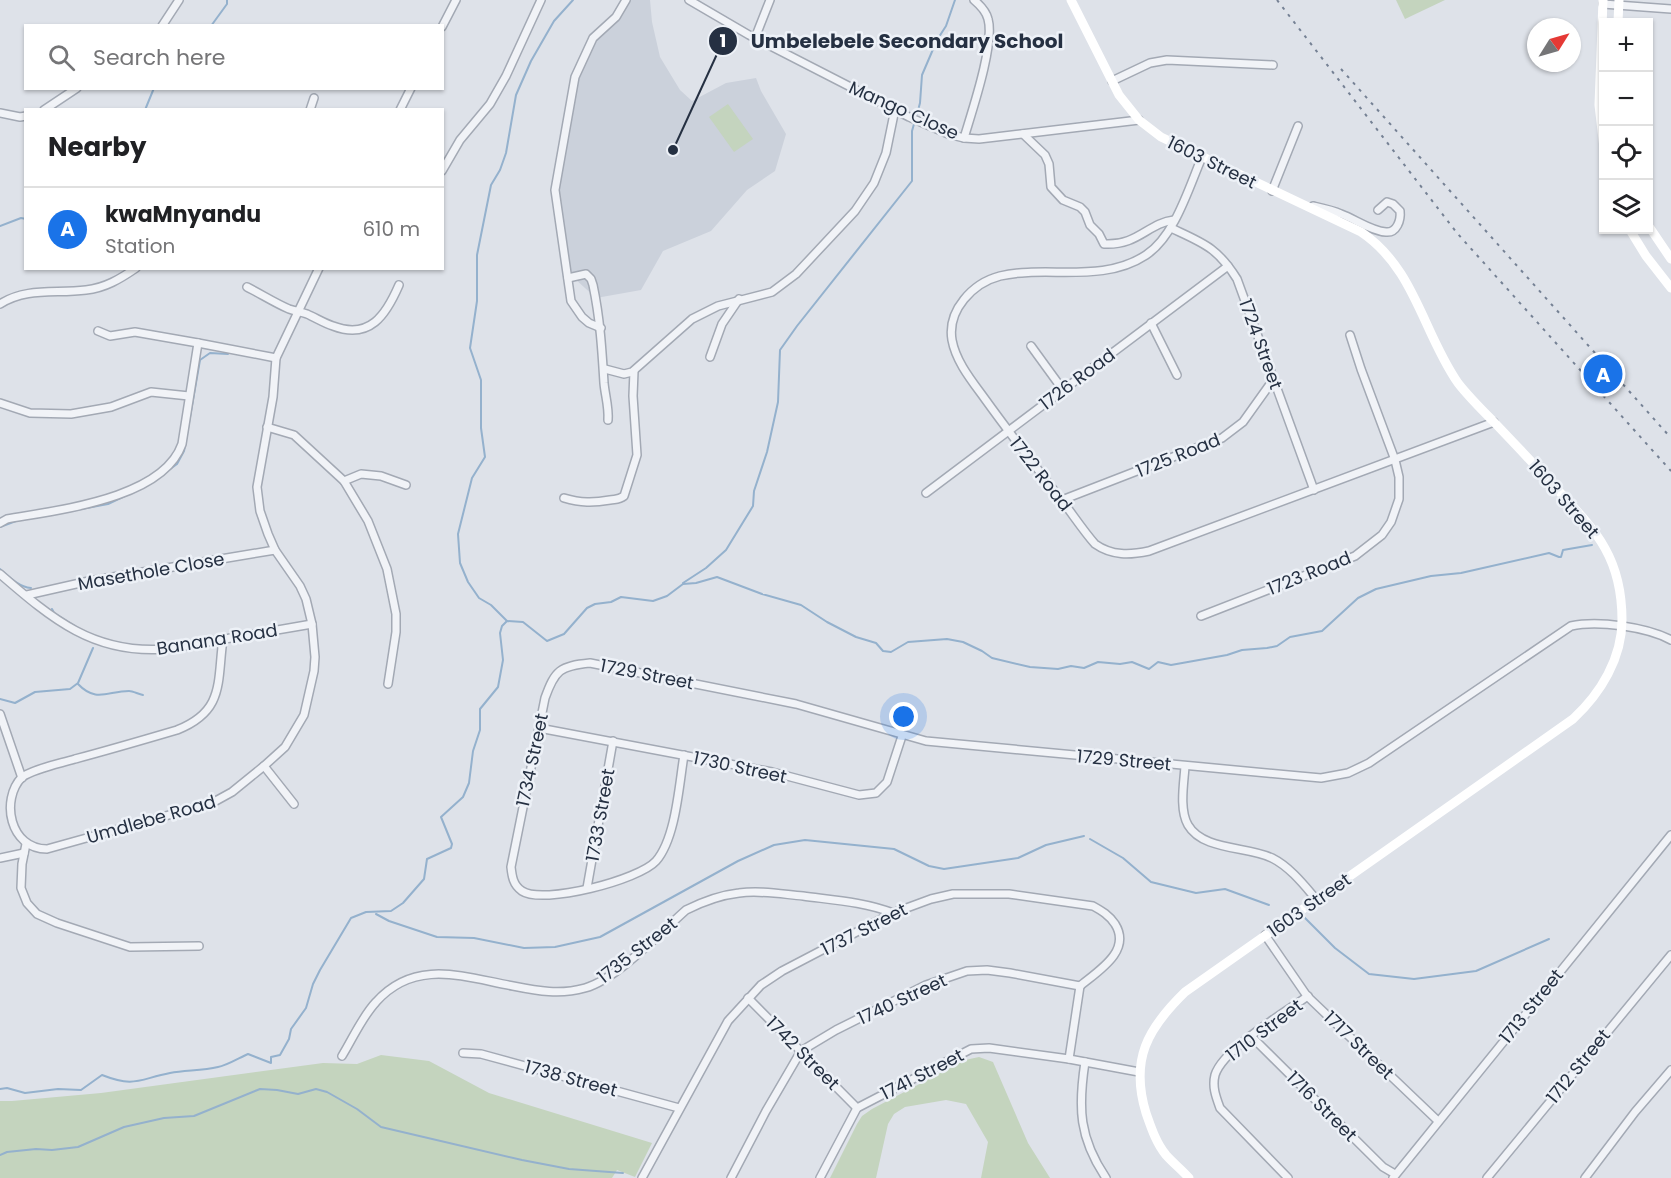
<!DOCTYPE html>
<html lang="en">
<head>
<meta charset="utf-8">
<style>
	body { margin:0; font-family:Poppins,sans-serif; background:#f6f6f6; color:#202124 }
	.controls { position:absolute; right:18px; top:18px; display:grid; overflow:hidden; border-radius:0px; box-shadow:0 2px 4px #0004 }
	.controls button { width:54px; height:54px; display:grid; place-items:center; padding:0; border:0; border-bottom:2px solid #e0e0e0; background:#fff; color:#202124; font:30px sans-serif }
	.compass { position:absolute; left:1527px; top:18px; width:54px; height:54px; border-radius:50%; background:#fff; box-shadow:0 2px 4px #0004; rotate:53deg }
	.you { position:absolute; left:904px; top:717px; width:21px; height:21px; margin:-15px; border:4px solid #fff; border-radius:50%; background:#1a73e8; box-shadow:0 0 0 9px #1a73e833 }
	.badge { display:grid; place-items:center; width:39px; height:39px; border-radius:50%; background:#1a73e8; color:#fff; font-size:20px; font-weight:700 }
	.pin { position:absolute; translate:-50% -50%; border:3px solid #fff; box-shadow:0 2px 6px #0006 }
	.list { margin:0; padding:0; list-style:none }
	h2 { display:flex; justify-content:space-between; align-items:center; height:78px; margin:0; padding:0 24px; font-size:26px }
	h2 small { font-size:20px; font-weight:400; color:#757577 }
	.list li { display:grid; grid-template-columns:39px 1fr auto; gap:18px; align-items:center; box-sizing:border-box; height:84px; padding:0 24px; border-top:2px solid #e0e0e0 }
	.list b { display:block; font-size:22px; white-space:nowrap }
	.list p { margin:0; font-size:20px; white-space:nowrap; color:#757577 }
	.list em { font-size:20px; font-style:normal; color:#757577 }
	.icon { flex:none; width:33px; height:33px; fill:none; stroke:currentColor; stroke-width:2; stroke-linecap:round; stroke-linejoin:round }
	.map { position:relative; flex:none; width:1671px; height:1178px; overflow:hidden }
	.search { position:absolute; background:#fff; box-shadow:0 2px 4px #0004; left:24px; top:24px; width:420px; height:66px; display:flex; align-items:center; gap:15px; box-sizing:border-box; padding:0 21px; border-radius:0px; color:#757577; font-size:22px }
	.panel { position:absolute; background:#fff; box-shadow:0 2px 4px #0004; left:24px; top:108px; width:420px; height:162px; border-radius:0px }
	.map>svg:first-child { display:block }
	.built { fill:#cbd1db }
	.green { fill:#c4d4be }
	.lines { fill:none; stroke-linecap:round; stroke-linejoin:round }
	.stream { stroke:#94b1cd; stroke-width:2 }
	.street-casing { stroke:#a3a9b4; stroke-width:10 }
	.street { stroke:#f1f3f7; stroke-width:7 }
	.secondary { stroke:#fff; stroke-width:9 }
	.rail { stroke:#758194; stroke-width:2; stroke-dasharray:3 6; stroke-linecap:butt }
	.labels { text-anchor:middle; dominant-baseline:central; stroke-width:5; stroke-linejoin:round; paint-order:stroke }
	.street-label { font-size:18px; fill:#253042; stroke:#edf1f7 }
	.leader { fill:none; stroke:#253042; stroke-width:2 }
	.callout-dot { fill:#253042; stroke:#edf1f7; stroke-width:2 }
	.mark-label { font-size:18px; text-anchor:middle; font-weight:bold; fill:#fff }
	.callout-label { font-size:20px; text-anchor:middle; font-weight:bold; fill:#253042; stroke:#edf1f7; stroke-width:5; stroke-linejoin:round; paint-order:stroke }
</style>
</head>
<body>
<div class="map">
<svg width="1671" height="1178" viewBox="0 0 1671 1178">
	<rect width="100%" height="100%" fill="#dee2e9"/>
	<path class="built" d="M628 0H650L652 22 660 57 680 90 692 101 726 83 756 78 761 91 786 134 775 171 747 190 711 231 663 251 641 290 596 298 574 278 569 263 558 191 575 83 597 37 622 15Z"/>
	<g class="green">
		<path d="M1396 0H1445L1405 19Z"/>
		<path d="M728 104 753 139 734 152 709 117Z"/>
		<path d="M381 1055 429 1061 489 1093 652 1143 635 1177 617 1170 612 1178H0V1101H12L101 1093 323 1063 357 1064Z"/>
		<path d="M979 1057 993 1062 1028 1143 1050 1178H981L988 1142 966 1104 946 1100 905 1107 894 1114 888 1124 876 1178H830L857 1124 862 1116 872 1109 965 1060Z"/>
	</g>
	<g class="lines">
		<g class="stream">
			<path d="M211 26 227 4V0"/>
			<path d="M145 110 154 88"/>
			<path d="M917 114 920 103 922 75 937 40 946 26 955 0"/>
			<path d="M0 226 21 218 26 219"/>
			<path d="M158 478 177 464 184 451 200 360 210 353 228 354"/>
			<path d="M60 513 108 504 129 494"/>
			<path d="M0 527 16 521"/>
			<path d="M0 569C9 577 19 587 31 588"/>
			<path d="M683 583 706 568 726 550 753 506 754 491 767 452 778 402 780 350 797 326 912 181V131L914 124"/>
			<path d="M52 609 54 613 81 630"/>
			<path d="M507 621 491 605 479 598 468 582 460 563 458 534 472 478 485 457 481 428V380L470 348 477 301V255L491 185 500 170 506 153 516 95 531 61 554 21 573 0"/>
			<path d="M133 645 142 646"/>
			<path d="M78 684C96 703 108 691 129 691 133 691 138 694 143 695"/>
			<path d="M0 699 15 703 35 692 70 689 78 683 93 648"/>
			<path d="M1090 839 1123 858 1151 882 1196 893 1225 889 1269 905"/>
			<path d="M376 914 389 921 437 937 474 938 524 948 555 947 600 937 738 861 774 845 805 840 894 849 929 866 944 869 1018 858 1046 845 1084 836"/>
			<path d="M1304 917 1335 948 1369 974 1414 979 1476 971 1549 939"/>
			<path d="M0 1089 7 1088 25 1093 58 1089 81 1090 102 1075C135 1088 139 1079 170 1073 186 1070 202 1071 218 1067 226 1066 239 1058 248 1054L271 1063V1057L280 1055 289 1039 291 1029 306 1008 313 984 320 970 351 918 366 912 391 911 403 903 424 879 427 859 451 848 452 844 441 817 463 797 469 783 473 751 480 730V709L498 687 503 660 500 633 502 626 507 621 523 622 547 641 564 634 587 608 595 604 611 602 621 597 653 601 667 596 683 584 696 583 717 577 762 594 801 605 827 622 856 637 876 643 883 651 891 652 908 642 947 639 963 642 982 651 992 658 1030 667 1058 669 1071 666 1084 668 1098 662 1120 664 1132 662 1149 669 1158 662 1171 665 1227 655 1242 650 1267 648 1277 646 1290 637 1322 631 1358 598 1376 589 1431 576 1461 573 1549 553 1559 557H1561L1563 550 1592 545"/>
			<path d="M0 1155 7 1152 36 1149 52 1150 78 1147 124 1127 164 1118 194 1116 260 1089 277 1090 298 1094 316 1089 327 1092 357 1109 381 1127 522 1160 569 1169 623 1173"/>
		</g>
		<g class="street-casing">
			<g id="street">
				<path d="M689 0 749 35 909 117 948 134 964 138 979 139 1139 120"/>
				<path d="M1603 4 1671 9"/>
				<path d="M162 26 179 0"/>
				<path d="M442 27 456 0"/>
				<path d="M755 38 770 0"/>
				<path d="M1112 81 1150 63 1167 60 1273 65"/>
				<path d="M44 110 77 88"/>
				<path d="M310 110 314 98"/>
				<path d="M400 110 411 88"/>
				<path d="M0 113 20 117 26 116"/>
				<path d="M1023 134 1045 155 1049 164 1051 187 1063 200 1080 207 1085 212 1090 225 1099 234 1104 244C1138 246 1148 223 1174 220"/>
				<path d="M964 138C972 111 995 44 988 19 986 11 980 5 974 0"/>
				<path d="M1202 157C1189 187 1175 236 1146 255 1102 284 1047 265 1000 276 973 283 947 310 952 340 956 362 972 381 985 399 1008 431 1032 462 1056 493 1070 510 1081 528 1095 544 1112 556 1130 555 1149 551L1494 422"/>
				<path d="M442 171 460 140 490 104 506 76 541 0"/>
				<path d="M1272 191 1298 126"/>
				<path d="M1313 206C1322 208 1332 210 1341 214 1355 219 1371 231 1386 232 1397 233 1401 220 1400 211L1393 204 1387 202 1378 210"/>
				<path d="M1171 228C1203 243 1217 247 1237 279L1314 490"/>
				<path d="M568 278 586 274 591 279 593 285C600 318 602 350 604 383 605 395 609 407 608 420"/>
				<path d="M247 287C261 294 275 303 289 309 295 311 301 312 307 314 316 318 324 323 333 326 370 340 386 315 399 285"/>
				<path d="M0 304C27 287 55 294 86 290 105 288 120 279 136 268"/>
				<path d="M1151 323 1177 375"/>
				<path d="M601 328 589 323 582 317 571 301 555 190 575 77 593 38 616 17 626 0"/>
				<path d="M98 331 110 336 135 332 198 343"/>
				<path d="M1031 346 1063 390"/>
				<path d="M710 357 722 324 739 299"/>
				<path d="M605 369 624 374 632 372 692 319 718 306 772 292 796 274 855 211 874 183 886 153 895 109"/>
				<path d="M0 403 30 413 71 414 111 407 151 392 189 396"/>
				<path d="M267 427 294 435 344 481 368 521 387 569 396 614V632L388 684"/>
				<path d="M344 481 361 474 381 476 406 485"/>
				<path d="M926 493 1228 266"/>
				<path d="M564 498C581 503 593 503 610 500 616 499 619 500 624 496L637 455 633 396 634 371"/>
				<path d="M1062 500 1222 438 1243 422 1273 380"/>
				<path d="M0 523 7 519C57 510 163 499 182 444L198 343 276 358"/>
				<path d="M0 574C52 619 94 655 167 649L312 624"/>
				<path d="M27 595 89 581 275 550"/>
				<path d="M1201 616 1355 556 1382 535 1391 522 1399 499V477L1395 460 1361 369 1350 335"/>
				<path d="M223 639C217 682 225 711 177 730 143 740 109 750 75 759 58 764 36 768 22 777 0 800 10 849 47 849L212 803 232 792 264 766 285 747 304 715 314 671 315 657 312 624 306 599 300 586 275 550 268 534 260 511 257 487 273 397 276 358 319 268"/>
				<path d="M0 714 22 778"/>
				<path d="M539 728 772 772 859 795 876 793 887 782 902 736"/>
				<path d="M684 755C679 785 676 838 656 861 639 880 543 905 522 891 513 885 512 876 511 867L545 698C555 670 560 666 590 663L796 704 926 741 1321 778 1348 773 1369 763 1571 626C1598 620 1647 627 1671 640"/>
				<path d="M264 766 294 804"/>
				<path d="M1185 766C1184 783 1179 809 1188 825 1203 851 1248 846 1272 858 1290 867 1304 885 1316 899"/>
				<path d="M26 844 22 864 21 888 27 903 37 914 57 923 130 947 199 946"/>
				<path d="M0 858 24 853"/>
				<path d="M587 888 613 741"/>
				<path d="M1265 935 1307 996 1438 1121"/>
				<path d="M748 998 857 1108"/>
				<path d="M1250 1037 1254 1039 1383 1167 1395 1174"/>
				<path d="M463 1053 481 1054 679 1108"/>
				<path d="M342 1056C353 1038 362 1017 376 1002 415 958 464 977 513 986 538 991 560 995 585 988 617 979 661 932 686 910 702 902 721 895 739 893 760 890 781 894 803 896 833 900 865 902 893 913"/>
				<path d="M1069 1059 1080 986"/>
				<path d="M1085 1062C1078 1108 1079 1138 1106 1178"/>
				<path d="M642 1178 728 1021 761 985 782 971 893 913 931 899 953 894H1009L1093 906C1102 911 1109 915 1115 924 1132 951 1098 971 1080 986"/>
				<path d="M731 1178 766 1111 801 1051 836 1030 926 985 967 971 987 970 1010 973 1080 986"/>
				<path d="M820 1178 857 1108 971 1049 989 1048 1069 1059 1139 1072"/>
				<path d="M1288 1178 1220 1108C1216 1097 1212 1087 1215 1075 1223 1049 1284 1013 1308 996"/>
				<path d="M1393 1178 1671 835"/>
				<path d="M1487 1178 1671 955"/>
				<path d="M1585 1178 1635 1112 1671 1070"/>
			</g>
		</g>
		<use href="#street" class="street"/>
		<g class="secondary">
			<path d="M1071 0 1119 95 1139 120 1161 137 1361 232C1415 268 1423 333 1458 383 1468 396 1480 408 1492 420 1513 442 1534 464 1554 486 1595 530 1622 556 1622 620 1622 658 1601 693 1573 719L1185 992C1147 1029 1130 1060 1146 1113 1151 1127 1156 1143 1166 1155 1173 1163 1182 1170 1189 1178"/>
			<path d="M1603 0 1599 105 1604 148"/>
			<path d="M1618 22 1619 0"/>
			<path d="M1648 225 1671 259"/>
			<path d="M1630 230 1646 256 1671 288"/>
		</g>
		<g class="rail">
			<path d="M1277 0 1457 233 1671 471"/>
			<path d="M1341 69 1671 438"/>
		</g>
	</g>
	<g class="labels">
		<g class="street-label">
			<text transform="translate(904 110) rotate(24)">Mango Close</text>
			<text transform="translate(1212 162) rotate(26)">1603 Street</text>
			<text transform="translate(1261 344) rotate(70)">1724 Street</text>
			<text transform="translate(1077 379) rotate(-37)">1726 Road</text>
			<text transform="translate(1178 455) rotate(-22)">1725 Road</text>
			<text transform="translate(1041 474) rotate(52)">1722 Road</text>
			<text transform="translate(1564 499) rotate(49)">1603 Street</text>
			<text transform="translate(151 571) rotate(-10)">Masethole Close</text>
			<text transform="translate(1309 573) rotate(-22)">1723 Road</text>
			<text transform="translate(217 639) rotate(-9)">Banana Road</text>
			<text transform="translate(647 674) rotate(11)">1729 Street</text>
			<text transform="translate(532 760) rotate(-78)">1734 Street</text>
			<text transform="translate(1124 760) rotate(5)">1729 Street</text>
			<text transform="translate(740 767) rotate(12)">1730 Street</text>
			<text transform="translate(600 815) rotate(-80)">1733 Street</text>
			<text transform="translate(151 819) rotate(-16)">Umdlebe Road</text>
			<text transform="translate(1309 905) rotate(-35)">1603 Street</text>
			<text transform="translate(864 929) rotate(-27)">1737 Street</text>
			<text transform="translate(637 950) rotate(-38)">1735 Street</text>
			<text transform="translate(902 999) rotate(-25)">1740 Street</text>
			<text transform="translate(1531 1006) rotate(-51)">1713 Street</text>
			<text transform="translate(1264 1030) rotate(-37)">1710 Street</text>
			<text transform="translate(1359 1045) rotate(44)">1717 Street</text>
			<text transform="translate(803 1053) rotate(45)">1742 Street</text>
			<text transform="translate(1578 1066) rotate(-51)">1712 Street</text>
			<text transform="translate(922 1074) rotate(-27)">1741 Street</text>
			<text transform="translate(571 1078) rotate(15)">1738 Street</text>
			<text transform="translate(1322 1106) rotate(45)">1716 Street</text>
		</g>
	</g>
	<path class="leader" d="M673 150L723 41"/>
	<g class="callout-dot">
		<circle cx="673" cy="150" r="6"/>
		<circle cx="723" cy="41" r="15"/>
	</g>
	<g class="mark-label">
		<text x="723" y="47">1</text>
	</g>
	<g class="callout-label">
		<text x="907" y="48">Umbelebele Secondary School</text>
	</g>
</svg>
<div class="controls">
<button>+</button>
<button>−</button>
<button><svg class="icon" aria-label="locate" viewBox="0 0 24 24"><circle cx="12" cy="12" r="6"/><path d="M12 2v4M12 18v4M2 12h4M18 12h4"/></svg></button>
<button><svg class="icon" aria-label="layers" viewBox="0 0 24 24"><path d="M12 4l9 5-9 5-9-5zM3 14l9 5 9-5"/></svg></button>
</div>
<svg class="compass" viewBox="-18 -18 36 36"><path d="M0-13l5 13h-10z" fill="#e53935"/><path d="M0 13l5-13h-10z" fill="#757577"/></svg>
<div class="you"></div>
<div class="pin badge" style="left:1603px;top:374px">A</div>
<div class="search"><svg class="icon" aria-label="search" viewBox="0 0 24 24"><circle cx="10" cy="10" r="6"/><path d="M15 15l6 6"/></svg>Search here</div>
<section class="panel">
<h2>Nearby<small></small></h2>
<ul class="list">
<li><span class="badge">A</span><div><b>kwaMnyandu</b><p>Station</p></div><em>610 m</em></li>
</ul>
</section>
</div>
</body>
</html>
